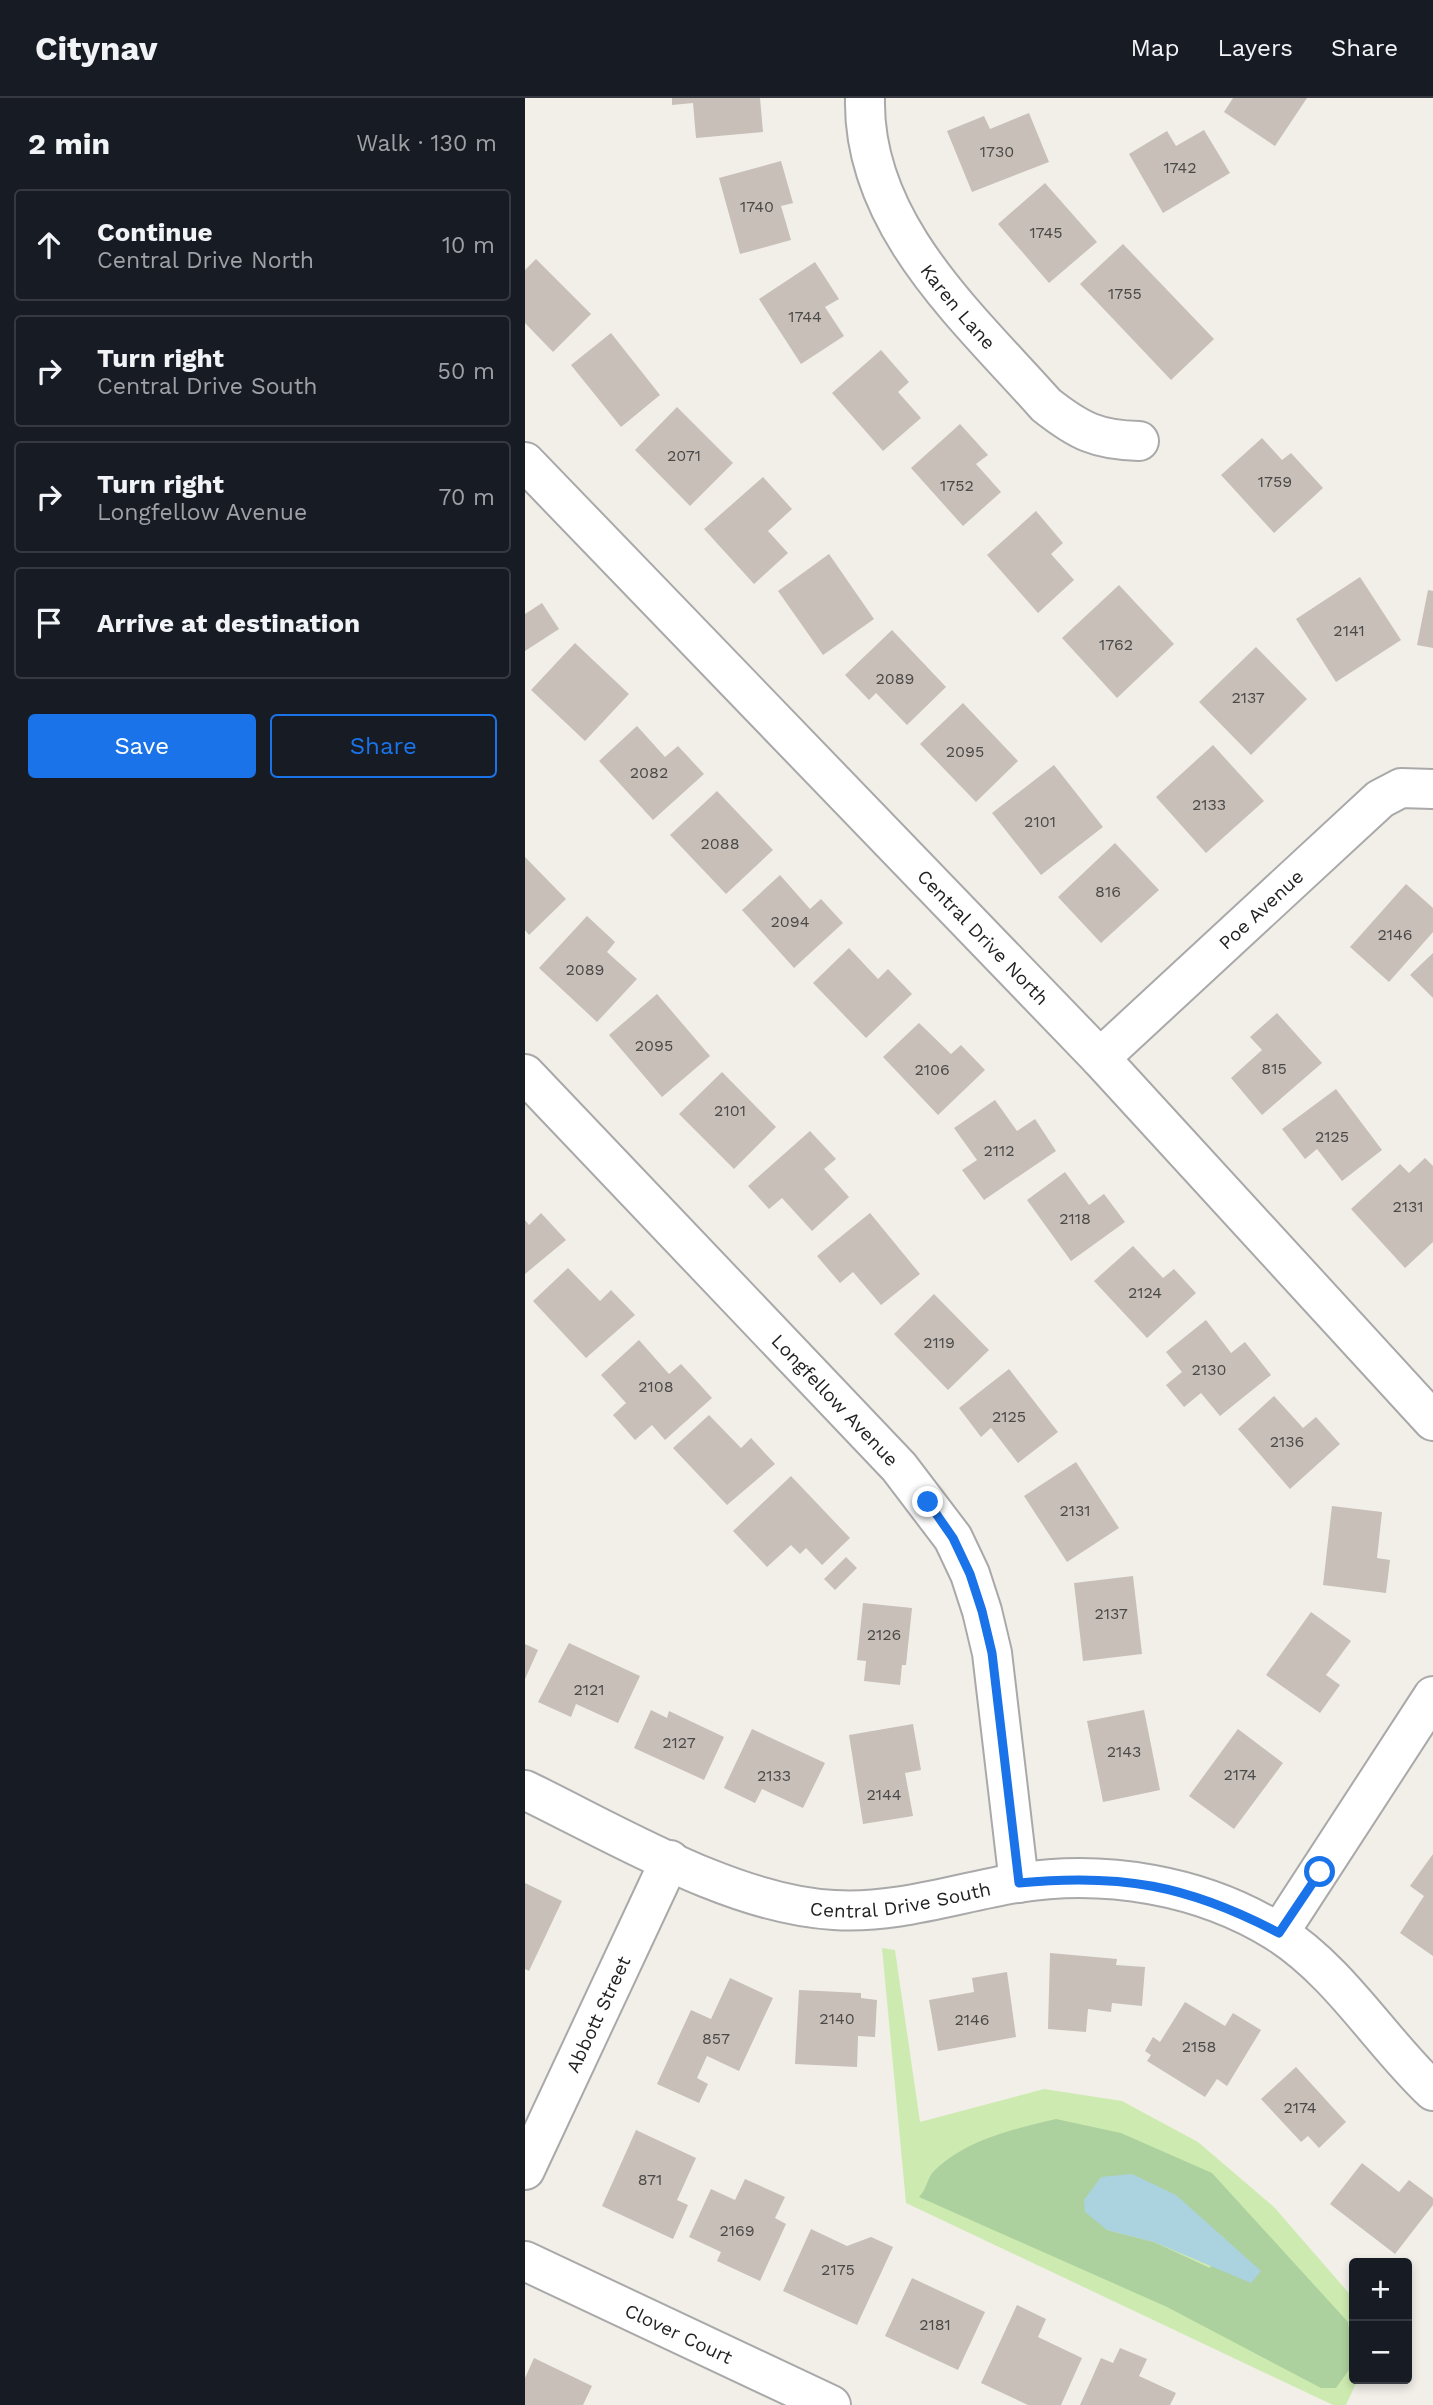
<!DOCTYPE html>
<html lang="en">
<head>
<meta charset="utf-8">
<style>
	body { margin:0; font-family:"Work Sans",sans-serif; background:#20242c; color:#f1f3f6 }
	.controls { position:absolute; right:21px; bottom:21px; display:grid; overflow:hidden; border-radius:7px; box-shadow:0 4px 10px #0003 }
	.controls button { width:63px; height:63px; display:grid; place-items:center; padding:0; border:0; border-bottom:2px solid #363941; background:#171b24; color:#f1f3f6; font:35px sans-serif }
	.stop { position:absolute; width:21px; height:21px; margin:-16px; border:5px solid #1a73e8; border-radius:50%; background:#fff }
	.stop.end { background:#1a73e8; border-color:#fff; box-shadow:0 2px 7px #0008 }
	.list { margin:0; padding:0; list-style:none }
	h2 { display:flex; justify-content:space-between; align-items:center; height:91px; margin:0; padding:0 28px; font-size:30px }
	h2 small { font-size:23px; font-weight:400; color:#9ea1a6 }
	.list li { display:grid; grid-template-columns:46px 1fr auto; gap:21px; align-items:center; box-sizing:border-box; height:112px; margin:0 14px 14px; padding:0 14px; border:2px solid #363941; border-radius:7px }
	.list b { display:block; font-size:26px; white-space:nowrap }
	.list p { margin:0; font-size:23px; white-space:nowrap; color:#9ea1a6 }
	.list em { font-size:23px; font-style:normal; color:#9ea1a6 }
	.actions { display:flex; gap:14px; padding:21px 28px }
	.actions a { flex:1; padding:16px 0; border:2px solid #1a73e8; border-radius:7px; text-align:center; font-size:24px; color:#1a73e8 }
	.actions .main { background:#1a73e8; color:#fff }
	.icon { flex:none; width:38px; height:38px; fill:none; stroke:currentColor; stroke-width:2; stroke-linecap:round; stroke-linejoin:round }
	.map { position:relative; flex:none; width:908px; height:2307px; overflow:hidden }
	header { display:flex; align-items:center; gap:42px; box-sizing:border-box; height:98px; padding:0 35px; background:#171b24; border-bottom:2px solid #363941 }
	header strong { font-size:33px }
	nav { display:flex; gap:38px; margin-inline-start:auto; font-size:24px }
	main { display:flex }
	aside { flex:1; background:#171b24 }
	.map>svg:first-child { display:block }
	.grass { fill:#cdebb0 }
	.forest { fill:#add19e; fill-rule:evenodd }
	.water { fill:#aad3df }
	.building { fill:#c7bfb8 }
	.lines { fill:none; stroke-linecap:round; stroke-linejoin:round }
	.street-casing { stroke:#a9a9a9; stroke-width:42 }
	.street { stroke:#fff; stroke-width:38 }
	.route { stroke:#1a73e8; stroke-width:9 }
	.labels { text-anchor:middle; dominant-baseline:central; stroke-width:6; stroke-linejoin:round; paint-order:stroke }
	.number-label { font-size:16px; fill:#4b4948 }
	.street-label { font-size:19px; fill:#222; stroke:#fff }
</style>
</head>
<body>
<header>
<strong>Citynav</strong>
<nav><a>Map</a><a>Layers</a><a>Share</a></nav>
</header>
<main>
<aside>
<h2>2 min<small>Walk · 130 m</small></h2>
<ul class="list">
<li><svg class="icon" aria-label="ahead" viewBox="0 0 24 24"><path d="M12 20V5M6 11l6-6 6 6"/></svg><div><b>Continue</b><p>Central Drive North</p></div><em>10 m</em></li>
<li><svg class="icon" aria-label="right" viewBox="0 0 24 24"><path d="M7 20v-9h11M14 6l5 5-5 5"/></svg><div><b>Turn right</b><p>Central Drive South</p></div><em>50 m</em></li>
<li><svg class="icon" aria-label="right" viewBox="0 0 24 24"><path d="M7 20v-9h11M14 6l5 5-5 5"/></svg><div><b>Turn right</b><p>Longfellow Avenue</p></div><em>70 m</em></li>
<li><svg class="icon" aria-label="arrive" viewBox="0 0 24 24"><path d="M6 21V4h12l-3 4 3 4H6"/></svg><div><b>Arrive at destination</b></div></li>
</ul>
<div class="actions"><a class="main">Save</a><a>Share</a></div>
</aside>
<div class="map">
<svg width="908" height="2307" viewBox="0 0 908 2307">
	<rect width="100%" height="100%" fill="#f2efe9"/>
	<path class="grass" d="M357 1850 370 1852 395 2024 519 1991 597 2003 673 2044 749 2109 829 2201V2281H833L821 2307H808L381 2105Z"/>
	<path class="forest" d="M531 2021 596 2035 687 2075 823 2224 829 2265 811 2290H796L642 2209 394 2099C402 2091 402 2079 410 2072 442 2041 489 2031 531 2021ZM582 2132 698 2138 685 2170 629 2144Z"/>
	<path class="water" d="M607 2076 651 2097 736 2173 726 2185 629 2144 582 2132 560 2114 559 2102 576 2079Z"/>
	<g class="building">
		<path d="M147 0H235L238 34 171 40 168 5 147 7Z"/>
		<path d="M708 0H782L750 48 699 14Z"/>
		<path d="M504 15 524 64 447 94 422 33 459 18 465 31Z"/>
		<path d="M679 32 705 75 638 115 604 56 642 33 651 48Z"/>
		<path d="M256 63 268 105 256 108 266 142 215 156 194 80Z"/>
		<path d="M520 85 572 144 524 185 473 126Z"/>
		<path d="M598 146 689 241 646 282 555 186Z"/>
		<path d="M11 161 66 216 28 254 0 225V172Z"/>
		<path d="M290 164 314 201 300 209 319 238 276 266 234 201Z"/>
		<path d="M86 235 135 297 96 329 46 267Z"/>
		<path d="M356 252 384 284 373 294 396 320 358 353 307 295Z"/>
		<path d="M152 309 208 365 165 408 110 352Z"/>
		<path d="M435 326 463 357 451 366 476 394 438 428 386 370Z"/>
		<path d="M737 340 757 362 766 355 798 390 749 435 696 377Z"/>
		<path d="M238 379 267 411 243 433 263 455 229 486 179 431Z"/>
		<path d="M511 413 538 445 526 456 549 482 513 515 462 457Z"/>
		<path d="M304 456 349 521 298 557 253 493Z"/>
		<path d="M835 479 876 542 811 584 771 521Z"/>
		<path d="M594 487 649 546 592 600 537 540Z"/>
		<path d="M903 492 908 493V550L892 547Z"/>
		<path d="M17 505 34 531 0 553V516Z"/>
		<path d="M367 532 421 589 382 627 351 595 344 602 320 577Z"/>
		<path d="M50 545 104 596 60 643 6 592Z"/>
		<path d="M731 549 782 601 726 657 674 604Z"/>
		<path d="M438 605 493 663 451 704 395 646Z"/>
		<path d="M112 628 140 659 153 648 179 676 128 722 74 663Z"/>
		<path d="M688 647 739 703 681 755 631 699Z"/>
		<path d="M529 667 578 729 516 777 467 715Z"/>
		<path d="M192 693 248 752 201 796 145 737Z"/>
		<path d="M590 745 634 792 576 845 533 799Z"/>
		<path d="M0 759 41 801 4 837 0 832Z"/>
		<path d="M255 777 285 811 296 801 318 825 269 870 217 812Z"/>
		<path d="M881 786 908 810V834L864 884 825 849Z"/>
		<path d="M62 818 90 844 82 854 112 881 72 924 14 870Z"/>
		<path d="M324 850 353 881 363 871 387 896 341 940 288 885Z"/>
		<path d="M908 855V900L885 877Z"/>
		<path d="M132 896 185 958 137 999 84 937Z"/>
		<path d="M752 915 797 965 737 1017 706 980 737 952 725 939Z"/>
		<path d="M394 925 426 956 436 947 460 972 413 1017 358 959Z"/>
		<path d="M197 974 251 1029 209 1071 154 1016Z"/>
		<path d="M811 991 857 1052 817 1083 792 1051 780 1061 757 1031Z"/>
		<path d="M470 1002 492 1033 510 1021 531 1053 459 1102 437 1072 452 1062 429 1030Z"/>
		<path d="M285 1033 311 1061 299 1071 324 1099 287 1133 257 1100 244 1111 223 1088Z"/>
		<path d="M900 1060 908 1068V1144L880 1170 826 1111 875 1066 884 1075Z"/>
		<path d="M540 1074 564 1107 579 1096 600 1124 546 1163 502 1102Z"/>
		<path d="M16 1115 41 1142 0 1176V1122L4 1127Z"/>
		<path d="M345 1115 395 1176 356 1207 328 1174 315 1185 292 1158Z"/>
		<path d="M608 1148 638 1180 649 1171 671 1195 622 1240 569 1183Z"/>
		<path d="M43 1170 75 1203 86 1192 110 1217 61 1260 8 1203Z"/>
		<path d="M409 1196 464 1252 423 1292 369 1236Z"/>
		<path d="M681 1222 706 1255 720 1244 746 1277 695 1318 676 1295 659 1309 641 1287 657 1274 641 1254Z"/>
		<path d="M114 1242 144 1276 156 1266 187 1300 140 1342 127 1327 110 1342 88 1317 101 1305 76 1277Z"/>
		<path d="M484 1271 533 1334 493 1365 466 1330 456 1339 434 1310Z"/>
		<path d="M749 1298 778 1330 791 1319 815 1346 765 1391 713 1331Z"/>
		<path d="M184 1317 216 1350 226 1340 250 1366 202 1407 148 1350Z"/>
		<path d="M551 1364 594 1430 542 1464 499 1398Z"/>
		<path d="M266 1378 325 1440 297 1467 281 1450 275 1456 266 1447 242 1469 208 1433Z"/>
		<path d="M807 1408 857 1414 852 1460 865 1462 861 1495 798 1487Z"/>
		<path d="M321 1459 332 1470 310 1492 299 1481Z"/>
		<path d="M608 1478 617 1556 558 1563 549 1485Z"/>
		<path d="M338 1505 387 1510 381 1567H377L375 1587 339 1583 341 1563 332 1562Z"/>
		<path d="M786 1514 826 1543 801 1577 815 1587 795 1615 741 1577Z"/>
		<path d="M44 1545 115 1578 93 1625 51 1606 46 1619 13 1604Z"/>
		<path d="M0 1546 13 1552 0 1581Z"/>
		<path d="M126 1612 142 1620 144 1613 199 1639 179 1682 109 1650Z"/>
		<path d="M619 1612 635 1692 578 1704 562 1623Z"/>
		<path d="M388 1626 396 1672 380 1675 388 1718 338 1726 324 1637Z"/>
		<path d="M227 1631 300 1665 278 1710 237 1691 230 1705 199 1690Z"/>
		<path d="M713 1631 758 1665 709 1731 664 1698Z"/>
		<path d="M908 1756V1858L875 1835 899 1798 885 1788Z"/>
		<path d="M0 1785 37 1803 4 1873 0 1871Z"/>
		<path d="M525 1855 592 1861 591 1867 620 1869 617 1908 587 1905 586 1914 563 1911 561 1934 523 1931Z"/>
		<path d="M482 1874 491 1939 413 1953 404 1902 449 1894 447 1880Z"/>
		<path d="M205 1880 248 1900 214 1973 182 1958 172 1980 183 1986 174 2005 132 1986 166 1912 186 1921Z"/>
		<path d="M274 1892 336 1895V1900L352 1902 350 1939 333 1938 332 1969 270 1966Z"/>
		<path d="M660 1904 700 1928 708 1915 736 1932 702 1988 692 1981 680 1999 622 1963 626 1957 620 1953 628 1939 635 1944Z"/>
		<path d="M771 1969 821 2024 794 2050 783 2038 776 2044 736 2001Z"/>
		<path d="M111 2032 171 2060 152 2102 163 2107 148 2141 77 2108Z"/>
		<path d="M837 2065 874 2094 884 2082 908 2100V2107L870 2156 805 2106Z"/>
		<path d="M220 2081 260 2099 250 2120 261 2126 235 2183 192 2163 196 2154 164 2139 186 2091 210 2102Z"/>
		<path d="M286 2131 322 2148 346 2139 368 2149 332 2227 258 2193Z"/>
		<path d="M387 2180 460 2214 433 2272 360 2238Z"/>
		<path d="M492 2207 521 2221 513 2239 557 2260 536 2307H503L456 2285Z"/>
		<path d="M595 2250 622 2261 614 2278 651 2295 645 2307H555L576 2260 588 2265Z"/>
		<path d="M9 2260 67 2288 58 2307H0V2280Z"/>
	</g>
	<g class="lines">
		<g class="street-casing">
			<g id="street">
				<path id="s1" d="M340 0C337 127 444 220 521 307 554 333 572 342 614 343"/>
				<path id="s2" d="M0 364 575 960 908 1323"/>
				<path id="s3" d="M575 960 855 701 876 690 908 691"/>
				<path id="s4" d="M0 976 374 1369 428 1440 445 1476 457 1513 467 1555 494 1785"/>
				<path id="s5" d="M0 1692C91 1736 208 1807 309 1812 372 1816 431 1795 492 1785 580 1771 677 1787 752 1834 815 1874 855 1943 908 1993"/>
				<path d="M754 1835 908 1598"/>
				<path id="s6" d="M0 2072 145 1762"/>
				<path id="s7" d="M0 2163 306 2307"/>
			</g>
		</g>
		<use href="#street" class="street"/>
	</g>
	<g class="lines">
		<path class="route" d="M403 1404 428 1440 445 1476 457 1513 467 1555 494 1785C595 1775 663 1787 754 1835L795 1774"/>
	</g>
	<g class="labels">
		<g class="number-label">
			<text x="472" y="53">1730</text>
			<text x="655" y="69">1742</text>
			<text x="232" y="108">1740</text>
			<text x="521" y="134">1745</text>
			<text x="600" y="195">1755</text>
			<text x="280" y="218">1744</text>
			<text x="159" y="357">2071</text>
			<text x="750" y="383">1759</text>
			<text x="432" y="387">1752</text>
			<text x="824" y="532">2141</text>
			<text x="591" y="546">1762</text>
			<text x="370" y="580">2089</text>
			<text x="723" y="599">2137</text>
			<text x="440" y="653">2095</text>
			<text x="124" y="674">2082</text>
			<text x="684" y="706">2133</text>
			<text x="515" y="723">2101</text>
			<text x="195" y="745">2088</text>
			<text x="583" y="793">816</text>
			<text x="265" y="823">2094</text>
			<text x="870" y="836">2146</text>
			<text x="60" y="871">2089</text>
			<text x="129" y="947">2095</text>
			<text x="749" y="970">815</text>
			<text x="407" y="971">2106</text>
			<text x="205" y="1012">2101</text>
			<text x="807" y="1038">2125</text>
			<text x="474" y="1052">2112</text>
			<text x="883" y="1108">2131</text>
			<text x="550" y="1120">2118</text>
			<text x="620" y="1194">2124</text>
			<text x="414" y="1244">2119</text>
			<text x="684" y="1271">2130</text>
			<text x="131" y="1288">2108</text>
			<text x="484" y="1318">2125</text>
			<text x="762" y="1343">2136</text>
			<text x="550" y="1412">2131</text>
			<text x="586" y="1515">2137</text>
			<text x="359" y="1536">2126</text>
			<text x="64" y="1591">2121</text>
			<text x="154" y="1644">2127</text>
			<text x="599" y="1653">2143</text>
			<text x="715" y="1676">2174</text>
			<text x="249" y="1677">2133</text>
			<text x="359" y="1696">2144</text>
			<text x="312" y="1920">2140</text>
			<text x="447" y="1921">2146</text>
			<text x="191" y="1940">857</text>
			<text x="674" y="1948">2158</text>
			<text x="775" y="2009">2174</text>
			<text x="125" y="2081">871</text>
			<text x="212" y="2132">2169</text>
			<text x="313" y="2171">2175</text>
			<text x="410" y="2226">2181</text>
		</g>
		<g class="street-label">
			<text stroke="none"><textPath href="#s1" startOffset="234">Karen Lane</textPath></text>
			<text stroke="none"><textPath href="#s3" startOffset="219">Poe Avenue</textPath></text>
			<text stroke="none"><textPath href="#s2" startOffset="660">Central Drive North</textPath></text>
			<text stroke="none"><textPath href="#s4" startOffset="450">Longfellow Avenue</textPath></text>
			<text stroke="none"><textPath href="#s5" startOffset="401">Central Drive South</textPath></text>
			<text stroke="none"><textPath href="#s6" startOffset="172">Abbott Street</textPath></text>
			<text stroke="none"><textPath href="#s7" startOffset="170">Clover Court</textPath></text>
		</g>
	</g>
</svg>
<div class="controls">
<button>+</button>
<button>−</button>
</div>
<div class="stop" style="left:795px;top:1774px"></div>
<div class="stop end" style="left:403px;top:1404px"></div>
</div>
</main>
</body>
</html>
